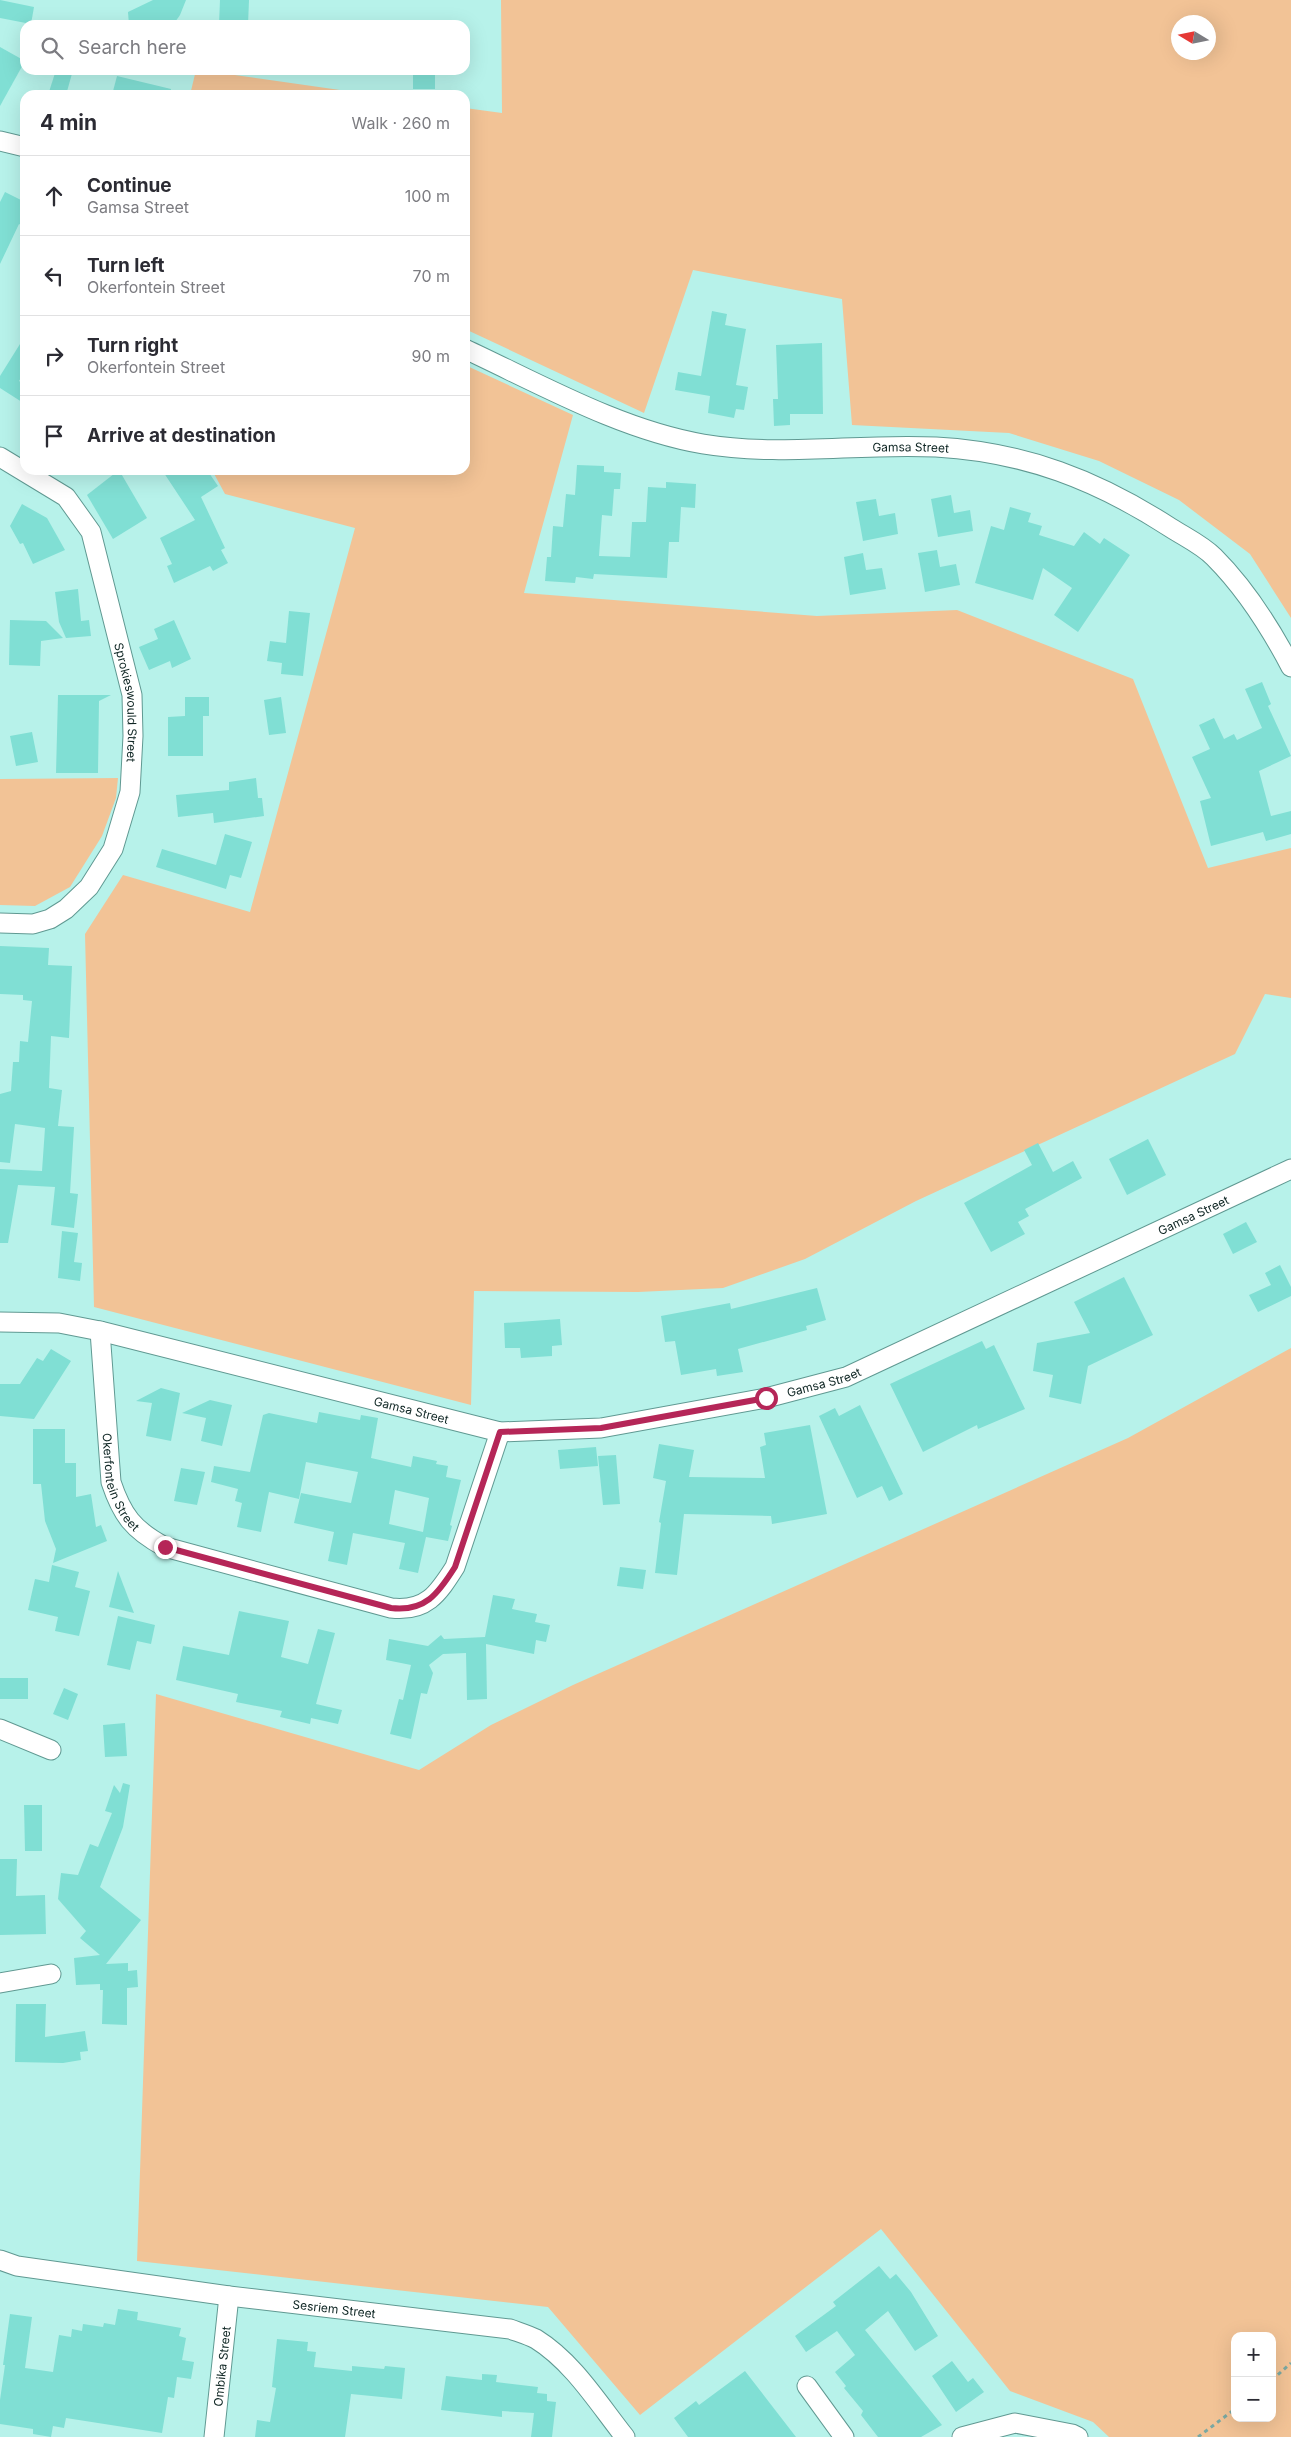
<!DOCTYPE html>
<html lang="en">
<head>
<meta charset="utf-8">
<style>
	body { margin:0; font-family:Inter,sans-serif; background:#f2f2f3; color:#2b2b33 }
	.controls { position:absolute; right:15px; bottom:15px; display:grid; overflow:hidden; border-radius:10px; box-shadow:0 5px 20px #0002 }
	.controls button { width:45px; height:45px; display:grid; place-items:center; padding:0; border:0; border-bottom:1px solid #e1e1e2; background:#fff; color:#2b2b33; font:25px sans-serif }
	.compass { position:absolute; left:1171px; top:15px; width:45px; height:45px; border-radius:50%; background:#fff; box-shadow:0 5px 20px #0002; rotate:280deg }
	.stop { position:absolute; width:15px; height:15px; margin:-11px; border:4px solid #b52658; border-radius:50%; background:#fff }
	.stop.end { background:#b52658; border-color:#fff; box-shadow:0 1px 5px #0008 }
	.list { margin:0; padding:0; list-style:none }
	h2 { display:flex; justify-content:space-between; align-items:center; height:65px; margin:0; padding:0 20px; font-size:21px }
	h2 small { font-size:16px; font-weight:400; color:#7c7c81 }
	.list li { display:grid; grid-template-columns:32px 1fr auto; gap:15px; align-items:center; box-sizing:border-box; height:80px; padding:0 20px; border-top:1px solid #e1e1e2 }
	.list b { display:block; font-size:19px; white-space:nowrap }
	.list p { margin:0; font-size:16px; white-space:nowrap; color:#7c7c81 }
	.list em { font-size:16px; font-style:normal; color:#7c7c81 }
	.icon { flex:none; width:28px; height:28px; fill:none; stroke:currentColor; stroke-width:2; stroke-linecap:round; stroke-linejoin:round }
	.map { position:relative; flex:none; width:1291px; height:2437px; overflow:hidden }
	.search { position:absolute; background:#fff; box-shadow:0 5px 20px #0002; left:20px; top:20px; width:450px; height:55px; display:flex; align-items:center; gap:12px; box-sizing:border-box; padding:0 18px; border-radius:15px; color:#7c7c81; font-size:19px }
	.panel { position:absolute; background:#fff; box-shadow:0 5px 20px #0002; left:20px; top:90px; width:450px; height:385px; border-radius:15px }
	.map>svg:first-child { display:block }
	.green { fill:#f2c396; fill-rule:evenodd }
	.building { fill:#80dfd4; fill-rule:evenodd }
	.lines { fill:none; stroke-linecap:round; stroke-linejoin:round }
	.minor-casing { stroke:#609992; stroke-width:21 }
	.path { stroke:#7aa8a2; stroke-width:3; stroke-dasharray:4 4; stroke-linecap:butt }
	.minor { stroke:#fff; stroke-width:19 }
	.route { stroke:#b52658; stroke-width:6 }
	.labels { text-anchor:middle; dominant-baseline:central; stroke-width:4; stroke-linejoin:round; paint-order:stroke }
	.street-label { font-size:12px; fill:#0e2523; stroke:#fff }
</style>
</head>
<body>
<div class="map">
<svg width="1291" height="2437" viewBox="0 0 1291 2437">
	<rect width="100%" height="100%" fill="#b7f2ea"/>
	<g class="green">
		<path d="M501 0H1291V618L1250 554 1179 500 1099 461 1009 433 852 425 842 299 693 270 644 413 465 329V108L502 113ZM1178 22H1208V52H1178Z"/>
		<path d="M196 70H199L375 95H190Z"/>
		<path d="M465 365 573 415 524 593 817 616 957 610 1133 679 1208 868 1291 848V998L1265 994 1235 1054 916 1201 805 1259 723 1288 638 1292 474 1291 471 1405 94 1307 85 934 123 875 250 912 355 528 225 494 212 470H465Z"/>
		<path d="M118 778 116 798 102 836 70 887 35 906 0 905V779Z"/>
		<path d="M1291 1348V2437H1109L1093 2422 1010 2391 881 2229 640 2415 548 2307 137 2261 156 1694 419 1770 491 1725 573 1685 1128 1438ZM1235 2336H1272V2418H1235Z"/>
	</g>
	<g class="building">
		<path d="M0 0 34 7 31 24 0 18Z"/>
		<path d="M153 0H186L180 15 173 25H129L128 12Z"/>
		<path d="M220 0H249L248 25H219Z"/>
		<path d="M0 47 25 61 0 106Z"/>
		<path d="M56 70H73L66 95H48Z"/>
		<rect x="413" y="70" width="22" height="19"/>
		<path d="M117 76 171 89 170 95H112Z"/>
		<path d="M5 192 25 202V227L19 224 0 264V202Z"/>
		<path d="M712 311 727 314 725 325 746 329 736 385 748 387 744 410 736 409 734 418 708 413 710 396 675 390 678 372 701 376Z"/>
		<path d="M25 336V371L19 381 25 385V404L0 388V376Z"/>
		<path d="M822 343 823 414H790V425L774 426 773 399H778L776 345Z"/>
		<path d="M577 465 604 466V472L621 473 620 489H614L612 516 602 515 599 556 630 557 632 522H646L648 487 666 488V482L696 484 695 508 681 507 679 542H669L667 578 594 574 593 579 576 577 575 583 545 581 547 557H551L553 526 563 527 566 494 575 495Z"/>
		<path d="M119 470 147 518 113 539 87 495Z"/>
		<path d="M162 470H207L218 486 201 497 225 548 221 550 228 563 213 571 210 566 174 583 167 566 172 564 160 538 195 520Z"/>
		<path d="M951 495 954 513 970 510 973 531 938 537 931 499Z"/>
		<path d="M876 499 879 516 895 513 898 534 863 541 856 502Z"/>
		<path d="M22 504 47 518 65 550 33 564 23 543 20 544 10 526Z"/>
		<path d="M1010 507 1031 513 1028 522 1042 526 1039 535 1074 546 1084 532 1100 544 1104 538 1130 555 1078 632 1054 615 1072 588 1043 568 1033 600 975 583 991 526 1004 530Z"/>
		<path d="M937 550 940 567 956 564 960 585 925 592 918 553Z"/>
		<path d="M863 553 866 570 882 568 886 589 850 595 844 557Z"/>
		<path d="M78 589 81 621 89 620 91 636 66 638 59 622 55 592Z"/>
		<path d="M289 611 310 613 303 676 281 674 282 663 267 661 270 641 286 643Z"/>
		<path d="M10 620 46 621 63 638 41 641 40 666 9 665Z"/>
		<path d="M174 620 191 659 172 668 170 661 149 670 139 647 158 639 154 629Z"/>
		<path d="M1262 682 1271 704 1268 706 1291 756 1259 771 1271 816 1291 811V834L1266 841 1263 832 1211 846 1200 801 1211 798 1192 757 1210 749 1199 725 1214 718 1224 739 1234 734 1237 740 1262 728 1245 689Z"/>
		<path d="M58 695H111L99 701 98 773H56Z"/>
		<path d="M185 697H209V716H203V756H168V717L185 716Z"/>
		<path d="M281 697 286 733 269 735 264 700Z"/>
		<path d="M32 732 38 762 16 766 10 736Z"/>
		<path d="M256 778 258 798H262L264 816 214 823 213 813 178 817 176 795 229 790V782Z"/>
		<path d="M225 834 252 842 241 878 230 875 226 889 156 867 162 849 216 865Z"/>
		<path d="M0 946 49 948 48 965 72 966 69 1038 51 1036 49 1088 62 1090 58 1126 74 1127 70 1193 78 1194 74 1228 51 1225 55 1187 18 1185 8 1243H0V1169L42 1171 45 1128 15 1124 10 1163 0 1162V1094L11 1091 13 1062H19L20 1041 28 1042 32 1001 23 1000V995L0 994Z"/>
		<path d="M1148 1139 1166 1175 1127 1195 1109 1159Z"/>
		<path d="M1038 1143 1053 1172 1073 1161 1082 1178 1025 1209 1029 1216 1018 1222 1025 1234 991 1252 964 1203 1032 1165 1024 1150Z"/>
		<path d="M1246 1222 1257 1242 1233 1254 1223 1234Z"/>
		<path d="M62 1231 78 1233 74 1262 82 1263 80 1281 58 1278Z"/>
		<path d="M1280 1265 1291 1287V1296L1258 1312 1249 1295 1271 1285 1265 1273Z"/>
		<path d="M1124 1277 1153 1335 1088 1366 1081 1404 1049 1397 1053 1375 1033 1371 1037 1343 1090 1333 1074 1302Z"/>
		<path d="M817 1288 826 1320 806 1326 807 1330 738 1349 743 1372 717 1376 716 1369 681 1375 675 1341 665 1342 661 1316 730 1303 731 1309Z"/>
		<path d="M560 1319 562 1345 552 1346V1356L521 1358 520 1348H505L504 1323Z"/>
		<path d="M982 1341 986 1349 994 1345 1025 1409 978 1429 977 1425 923 1452 890 1384Z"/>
		<path d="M51 1349 71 1361 34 1419 0 1416V1384H20L37 1358 43 1361Z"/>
		<path d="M161 1388 180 1393 171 1441 146 1436 152 1403 136 1401Z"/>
		<path d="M210 1400 232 1405 222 1446 201 1441 206 1418 182 1413Z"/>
		<path d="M860 1405 903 1494 889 1501 882 1486 857 1498 819 1416 835 1408 839 1416Z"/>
		<path d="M319 1412 360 1420 361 1415 378 1418 371 1458 411 1467 413 1456 437 1461 436 1464 448 1466 446 1477 461 1480 450 1525 452 1526 448 1541 426 1537 418 1573 399 1569 405 1543 353 1533 347 1565 328 1561 334 1532 294 1523 301 1493 351 1503 358 1472 306 1462 299 1499 269 1492 261 1532 237 1527 242 1503 235 1501 238 1489 211 1482 214 1466 250 1472 263 1415 269 1413 317 1423ZM395 1490 429 1498 423 1532 389 1524Z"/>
		<path d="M810 1425 827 1514 772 1524 771 1516 684 1514 677 1575 655 1573 661 1523 659 1522 666 1481 653 1478 659 1444 694 1450 689 1477 765 1478 760 1447 766 1445 764 1433Z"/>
		<path d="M33 1429H65V1463H76V1497L91 1494 96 1527 101 1525 107 1541 53 1563 56 1549 45 1521 41 1484H33Z"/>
		<path d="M596 1447 598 1466 560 1469 558 1450Z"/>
		<path d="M616 1455 620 1504 603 1505 598 1456Z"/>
		<path d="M181 1468 205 1472 197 1505 174 1501Z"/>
		<path d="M52 1565 79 1572 75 1587 90 1591 79 1636 55 1631 58 1617 28 1610 35 1579 49 1582Z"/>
		<path d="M620 1567 646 1570 643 1589 617 1586Z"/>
		<path d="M118 1571 134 1613 109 1607Z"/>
		<path d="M493 1595 515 1599 512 1609 537 1614 535 1622 550 1625 546 1642 536 1640 534 1654 486 1644 487 1699 467 1700 466 1653 443 1654 429 1665 433 1673 427 1694 421 1693 411 1739 390 1734 399 1699 403 1700 411 1665 386 1660 389 1639 428 1646 441 1635 444 1639 485 1637Z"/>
		<path d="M239 1611 289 1621 281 1657 308 1664 318 1629 335 1633 316 1704 342 1710 338 1724 311 1718 310 1724 280 1717 282 1711 236 1702 238 1694 176 1680 183 1646 229 1655Z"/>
		<path d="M118 1616 155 1625 151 1644 137 1641 130 1670 107 1665Z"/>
		<rect x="0" y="1678" width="28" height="21"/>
		<path d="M64 1688 78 1694 68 1720 53 1714Z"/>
		<path d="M125 1723 127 1756 105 1757 103 1725Z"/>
		<path d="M123 1783 130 1785 123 1827 100 1887 141 1920 106 1964 128 1963V1971L137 1970 138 1987 127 1988V2025L102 2024 103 1990H100V1984L76 1985 74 1958 100 1955 80 1938 86 1931 58 1899 61 1873 78 1875 90 1844 98 1847 112 1813 105 1811 114 1785 120 1793Z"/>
		<path d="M24 1805H42V1851H25Z"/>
		<path d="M0 1859H17L16 1896 45 1895 46 1934 0 1935Z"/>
		<path d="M16 2004H46L45 2037 85 2031 88 2051 80 2052 81 2060 63 2063 15 2062Z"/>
		<path d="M879 2266 890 2279 896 2274 911 2292 938 2336 915 2351 888 2311 865 2330 942 2425 921 2437H878L861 2415 863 2411 844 2388 846 2386 835 2372 855 2355 837 2331 806 2352 795 2336 836 2306 833 2302Z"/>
		<path d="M118 2309 138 2312 137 2320 181 2328 179 2336 186 2338 182 2360 194 2362 191 2379 177 2377 174 2398 168 2397 162 2433 66 2418 64 2428 53 2426 51 2437 33 2434V2429L0 2424V2400L5 2365H3L10 2314 32 2317 25 2368 53 2372 59 2335 71 2337 72 2329 82 2331 83 2324 103 2327 104 2323 115 2325Z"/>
		<path d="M277 2339 308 2342 307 2351 316 2352 314 2367 352 2371V2366L384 2369 385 2366 405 2368 402 2399 351 2394 345 2437H255L257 2420 270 2422 276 2388 272 2387Z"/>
		<path d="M952 2361 968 2382 973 2378 984 2392 956 2412 932 2376Z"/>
		<path d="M745 2371 796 2437H688L674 2418 696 2401 699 2405Z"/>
		<path d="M482 2374 497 2375 496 2382 538 2387 537 2393 547 2394V2401L556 2402 552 2437H531L534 2413 502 2411V2417L441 2410 446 2376 482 2380Z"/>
	</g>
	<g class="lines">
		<g class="minor-casing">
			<g id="minor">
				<path d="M0 141 25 147"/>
				<path id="s1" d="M465 349C540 384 621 430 703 444 781 457 858 443 936 447 1025 452 1097 480 1171 528 1185 537 1202 545 1214 557 1246 589 1270 627 1291 667"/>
				<path id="s2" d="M0 457 66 497 91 532 132 695 133 736 130 792 113 849 89 887 66 909 50 919 33 924 0 923"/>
				<path id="s3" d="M0 1322 59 1323 100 1331 500 1432 601 1428 766 1398 846 1377 1291 1169"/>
				<path id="s4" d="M100 1331 111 1482C122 1515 133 1530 165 1547L391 1608C426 1612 438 1594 455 1567L500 1432"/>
				<path d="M0 1729 51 1750"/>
				<path d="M0 1983 51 1974"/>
				<path id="s5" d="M0 2260 17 2266 229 2296 510 2329C518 2332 528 2335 536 2339 573 2362 598 2403 625 2437"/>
				<path d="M807 2386 844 2437"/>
				<path id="s6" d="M214 2437 229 2296"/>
				<path d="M962 2437 1015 2423 1072 2434 1078 2437"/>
			</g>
		</g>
		<g class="path">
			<path d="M1272 2380 1291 2363"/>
			<path d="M1198 2437 1235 2409"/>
		</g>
		<use href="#minor" class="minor"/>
	</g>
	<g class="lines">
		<path class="route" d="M165 1547 391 1608C425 1612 438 1594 455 1567L500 1432 601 1428 766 1398"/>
	</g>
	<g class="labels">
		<g class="street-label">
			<text stroke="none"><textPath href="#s1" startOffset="465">Gamsa Street</textPath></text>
			<text stroke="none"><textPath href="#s2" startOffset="295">Sprokieswould Street</textPath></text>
			<text stroke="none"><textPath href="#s3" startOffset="1248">Gamsa Street</textPath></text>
			<text stroke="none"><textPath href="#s3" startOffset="842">Gamsa Street</textPath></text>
			<text stroke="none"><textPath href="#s3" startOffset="422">Gamsa Street</textPath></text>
			<text stroke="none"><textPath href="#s4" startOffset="154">Okerfontein Street</textPath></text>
			<text stroke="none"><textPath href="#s5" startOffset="338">Sesriem Street</textPath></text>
			<text stroke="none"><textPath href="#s6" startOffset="71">Ombika Street</textPath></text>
		</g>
	</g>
</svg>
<div class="controls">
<button>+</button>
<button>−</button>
</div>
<svg class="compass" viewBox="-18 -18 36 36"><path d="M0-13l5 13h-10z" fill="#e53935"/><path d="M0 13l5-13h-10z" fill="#7c7c81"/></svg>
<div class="stop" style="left:766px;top:1398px"></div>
<div class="stop end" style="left:165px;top:1547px"></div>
<div class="search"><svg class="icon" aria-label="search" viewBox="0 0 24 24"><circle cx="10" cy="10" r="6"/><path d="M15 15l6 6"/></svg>Search here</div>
<section class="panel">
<h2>4 min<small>Walk · 260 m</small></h2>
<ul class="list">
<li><svg class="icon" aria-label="ahead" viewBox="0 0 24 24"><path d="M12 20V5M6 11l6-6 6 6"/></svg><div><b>Continue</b><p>Gamsa Street</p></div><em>100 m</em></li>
<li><svg class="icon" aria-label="left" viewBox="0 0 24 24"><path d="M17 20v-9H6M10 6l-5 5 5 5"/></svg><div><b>Turn left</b><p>Okerfontein Street</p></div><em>70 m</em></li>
<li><svg class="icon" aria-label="right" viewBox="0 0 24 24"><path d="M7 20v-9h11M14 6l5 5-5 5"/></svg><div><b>Turn right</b><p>Okerfontein Street</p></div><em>90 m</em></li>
<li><svg class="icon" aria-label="arrive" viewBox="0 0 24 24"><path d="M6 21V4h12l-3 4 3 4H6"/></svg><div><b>Arrive at destination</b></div></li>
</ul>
</section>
</div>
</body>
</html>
